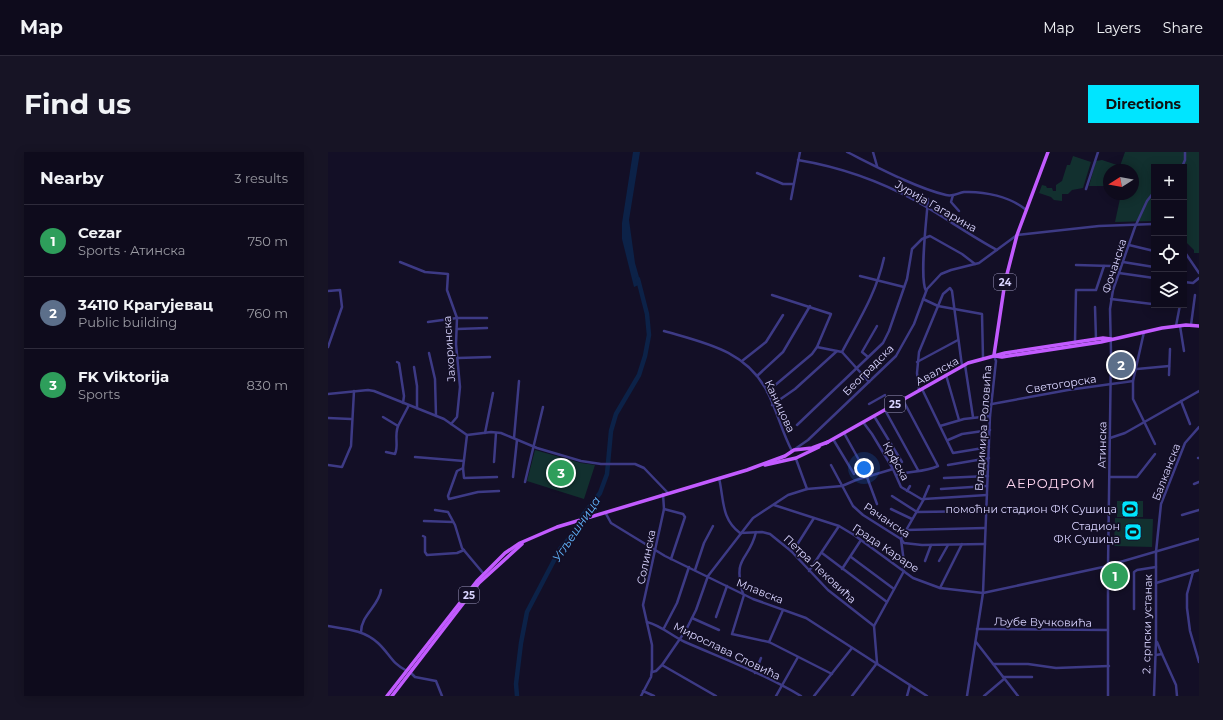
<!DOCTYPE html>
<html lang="en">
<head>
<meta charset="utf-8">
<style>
	body { margin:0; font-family:Montserrat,sans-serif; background:#171425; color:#f1f3f6 }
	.controls { position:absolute; right:12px; top:12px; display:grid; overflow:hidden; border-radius:0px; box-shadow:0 2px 10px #0003 }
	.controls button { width:36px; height:36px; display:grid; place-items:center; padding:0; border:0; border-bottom:1px solid #2e2b3b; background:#0e0b1c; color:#f1f3f6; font:20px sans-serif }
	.compass { position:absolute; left:775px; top:12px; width:36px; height:36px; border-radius:50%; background:#0e0b1c; box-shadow:0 2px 10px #0003; rotate:259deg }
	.you { position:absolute; left:536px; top:316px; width:14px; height:14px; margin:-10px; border:3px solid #fff; border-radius:50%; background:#1a73e8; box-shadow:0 0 0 6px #1a73e833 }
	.badge { display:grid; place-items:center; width:26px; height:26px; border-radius:50%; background:#00e5ff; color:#fff; font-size:13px; font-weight:700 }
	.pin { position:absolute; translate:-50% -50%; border:2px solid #fff; box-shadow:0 1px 4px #0006 }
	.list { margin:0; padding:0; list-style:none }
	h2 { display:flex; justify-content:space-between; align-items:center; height:52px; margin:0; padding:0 16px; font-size:17px }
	h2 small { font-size:13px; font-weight:400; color:#9b9ba3 }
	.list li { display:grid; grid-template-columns:26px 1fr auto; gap:12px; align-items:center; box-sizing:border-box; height:72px; padding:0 16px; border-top:1px solid #2e2b3b }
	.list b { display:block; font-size:15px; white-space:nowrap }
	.list p { margin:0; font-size:13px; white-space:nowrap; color:#9b9ba3 }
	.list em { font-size:13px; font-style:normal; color:#9b9ba3 }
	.icon { flex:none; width:22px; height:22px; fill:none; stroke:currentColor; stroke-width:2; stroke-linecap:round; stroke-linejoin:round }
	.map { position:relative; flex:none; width:871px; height:544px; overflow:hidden; border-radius:0px }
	header { display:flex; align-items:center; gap:24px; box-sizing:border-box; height:56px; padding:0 20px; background:#0e0b1c; border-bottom:1px solid #2e2b3b }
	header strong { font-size:19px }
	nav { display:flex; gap:22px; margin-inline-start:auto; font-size:14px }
	.intro { display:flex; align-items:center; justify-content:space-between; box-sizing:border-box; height:96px; padding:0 24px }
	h1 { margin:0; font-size:28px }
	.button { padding:10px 18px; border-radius:0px; background:#00e5ff; color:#111; font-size:14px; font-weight:700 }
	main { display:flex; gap:24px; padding:0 24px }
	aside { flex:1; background:#0e0b1c; border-radius:0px; box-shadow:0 2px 10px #0003 }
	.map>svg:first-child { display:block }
	.green { fill:#12302f }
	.water { fill:#0c2248 }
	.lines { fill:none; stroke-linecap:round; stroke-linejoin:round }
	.river { stroke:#0c2248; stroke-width:4.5 }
	.minor { stroke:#3d3a85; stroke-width:2.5 }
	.major { stroke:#c25bff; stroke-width:3.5 }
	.labels { text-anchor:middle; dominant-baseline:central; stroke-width:3.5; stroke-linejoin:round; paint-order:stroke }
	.shield { fill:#130f26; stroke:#9e99be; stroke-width:1 }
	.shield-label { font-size:10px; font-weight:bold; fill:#d9d4ff }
	.street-label { font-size:11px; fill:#d9d4ff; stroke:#130f26 }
	.poi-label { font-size:11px; fill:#d9d4ff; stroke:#130f26; text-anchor:end }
	.water-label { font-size:12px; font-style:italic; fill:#62b6ff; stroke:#130f26 }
	.quarter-label { font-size:13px; letter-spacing:1px; fill:#ffd6f0; stroke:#130f26 }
</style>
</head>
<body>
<header>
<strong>Map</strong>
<nav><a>Map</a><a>Layers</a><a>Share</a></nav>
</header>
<div class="intro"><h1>Find us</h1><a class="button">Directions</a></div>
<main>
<aside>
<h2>Nearby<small>3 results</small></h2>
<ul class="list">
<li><span class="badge" style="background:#2e9e5b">1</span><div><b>Cezar</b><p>Sports · Атинска</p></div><em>750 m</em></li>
<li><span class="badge" style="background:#5c6f8a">2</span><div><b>34110 Крагујевац</b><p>Public building</p></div><em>760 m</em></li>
<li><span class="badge" style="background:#2e9e5b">3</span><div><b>FK Viktorija</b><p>Sports</p></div><em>830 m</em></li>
</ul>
</aside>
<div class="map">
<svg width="871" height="544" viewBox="0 0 871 544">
	<rect width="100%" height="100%" fill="#130f26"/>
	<g class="green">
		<path d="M797 0H871V101H866V98L856 88V15H826V69L787 70 793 42H805V18H781V34H761L768 9 774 8 792 14Z"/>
		<path d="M745 4 763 10 755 36 744 38 740 42H734V49L726 48 723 45 711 41 714 33 718 34 719 36H724L725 39H728V33L734 29 739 13H742Z"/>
		<path d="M207 298 253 311 267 313 256 347 199 329Z"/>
		<rect x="789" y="349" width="26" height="16"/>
		<path d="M787 366 825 367 824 395 786 394Z"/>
	</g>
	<path class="water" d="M305 0H312L301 68 307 111 313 132 306 135 294 87V71Z"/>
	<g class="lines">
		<path class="river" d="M189 544 188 532 193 491 199 460 232 397 244 383 255 363 272 341 279 322 283 279 288 262 311 223 317 204 321 183 319 162 310 127"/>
		<g class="minor">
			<path d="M519 0C547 14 588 36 618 43 625 45 630 41 636 40 657 39 682 45 697 57"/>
			<path d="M545 0 549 14"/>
			<path d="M470 8C512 15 550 28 588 49 615 64 641 83 669 98"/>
			<path d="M854 15 857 8V0"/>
			<path d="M429 21 455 32H465"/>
			<path d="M758 37 770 0"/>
			<path d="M625 43 623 50 631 59"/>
			<path d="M463 47 472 0"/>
			<path d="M801 93 826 99"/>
			<path d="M856 99 871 121"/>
			<path d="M72 110 97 120 120 122 119 138 129 166 128 192 132 235 129 265 123 272"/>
			<path d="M795 110 826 115"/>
			<path d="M748 113 783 114 792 117"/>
			<path d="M791 121 826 126"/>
			<path d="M532 124 576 135"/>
			<path d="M856 130 865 131 871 126"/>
			<path d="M0 139 12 138 14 155 0 195"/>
			<path d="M598 139C591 126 599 64 600 47"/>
			<path d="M595 147 610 154 654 162 655 206"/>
			<path d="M783 147 824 152"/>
			<path d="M767 155 768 187"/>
			<path d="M100 170 129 166H159"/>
			<path d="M863 173 867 143"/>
			<path d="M848 174 852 153"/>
			<path d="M852 174 856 199"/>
			<path d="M129 177 159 176"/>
			<path d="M336 179C377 191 417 198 439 239 449 259 454 280 464 299"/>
			<path d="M816 180 805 229V247L827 292"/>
			<path d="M747 190 748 138H768L776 114"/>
			<path d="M489 195 514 200 541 230"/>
			<path d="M514 200C531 168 548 142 556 106"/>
			<path d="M101 201 107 227 108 264"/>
			<path d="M540 205 534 200 549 174"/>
			<path d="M130 206 162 205"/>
			<path d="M414 209 438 190 455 163"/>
			<path d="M69 210 71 211 76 244 75 251"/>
			<path d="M589 210 630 188"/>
			<path d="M637 213 645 265"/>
			<path d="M86 215 89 234V256"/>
			<path d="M809 217 841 214"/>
			<path d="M618 223 631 268"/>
			<path d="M841 223 842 197"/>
			<path d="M429 224 455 200 482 154"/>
			<path d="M594 237 625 301 661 295"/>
			<path d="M591 238 589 221 591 200 615 142 622 136 624 139 634 214"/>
			<path d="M439 240 484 202 489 195 503 162 444 143"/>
			<path d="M0 242 40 238 46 239 116 267 139 283 163 280 173 281 209 296 253 309 273 312H307L316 316 340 341"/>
			<path d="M853 249 862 272"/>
			<path d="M541 252 557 243"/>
			<path d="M664 252 740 238 805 229"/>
			<path d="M444 253 467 237 509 199"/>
			<path d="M557 258 590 318"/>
			<path d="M546 264 574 310"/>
			<path d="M55 265 70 274 81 253"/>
			<path d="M0 266 23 267"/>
			<path d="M535 270 544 282 565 317 573 335 595 348 601 334"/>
			<path d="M469 273 555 191 561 179 579 127 584 97 594 87 602 84 634 102 647 112"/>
			<path d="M612 274 636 267 662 264"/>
			<path d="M157 281 165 241"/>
			<path d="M516 281 536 317 549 352"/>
			<path d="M139 283 135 316 129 319 120 344 121 347 150 340 171 339"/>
			<path d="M186 286 191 229"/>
			<path d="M782 286 797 281 871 239"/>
			<path d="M505 287 526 322"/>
			<path d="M620 288 634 282 662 278"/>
			<path d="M467 297 480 288 568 204 586 172 599 137 613 122 623 118 651 111 689 83 771 74 826 72"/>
			<path d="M58 300 67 302C71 293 66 285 70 274"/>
			<path d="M87 305 136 309"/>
			<path d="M870 306H871"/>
			<path d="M468 307 479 337"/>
			<path d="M166 310 168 281"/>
			<path d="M0 313 14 315 23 294 26 239"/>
			<path d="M503 313 525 354 535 363 573 387 576 391 594 393 657 392"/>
			<path d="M620 313 661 306"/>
			<path d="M135 316 136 326 169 325"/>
			<path d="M568 323C582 319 597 320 610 314L575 248"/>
			<path d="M185 325 189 288"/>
			<path d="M782 325H809L827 302"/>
			<path d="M391 326C396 347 393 367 412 381L434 380 442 382 463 399 500 438 546 474"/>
			<path d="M616 326 660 324"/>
			<path d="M197 330 215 255"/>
			<path d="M866 332 871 330"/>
			<path d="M613 337 659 334"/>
			<path d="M579 339 582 334"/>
			<path d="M564 344 589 360 658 359"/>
			<path d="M446 353 511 374 526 383 585 426 612 436 655 441 775 415 871 387"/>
			<path d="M336 357 355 362 357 365 343 407"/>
			<path d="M563 357 584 367"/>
			<path d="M107 358 120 360 127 373 134 396 155 421"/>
			<path d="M277 360 283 371 337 404 425 447 478 466 599 544"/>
			<path d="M854 363 871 358"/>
			<path d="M96 369 125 370"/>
			<path d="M578 378 657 376"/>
			<path d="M95 384 97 385V400L99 403 129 401 136 398"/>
			<path d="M463 399 467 396 486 366"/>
			<path d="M494 401 559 450"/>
			<path d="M523 405 566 437"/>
			<path d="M597 409 603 393"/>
			<path d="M611 409 620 393"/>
			<path d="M514 417 533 388"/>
			<path d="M367 418 376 391 385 374"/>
			<path d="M575 418 576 411 573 387 596 347 659 343"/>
			<path d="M871 418 865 420 859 442V456L862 479 871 510"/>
			<path d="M481 419 511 374"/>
			<path d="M828 431 865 420"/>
			<path d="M612 436 634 392"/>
			<path d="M415 442C404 403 421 410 428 380"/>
			<path d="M416 443 404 482 441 490 504 522"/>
			<path d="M806 457V420L809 418 828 415"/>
			<path d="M388 465 399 434"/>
			<path d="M364 466 391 478"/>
			<path d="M319 470C334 474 344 484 357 490 396 507 436 522 473 544"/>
			<path d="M0 474C18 477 36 478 50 491 62 502 63 511 79 519"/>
			<path d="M336 476 349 451 361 415"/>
			<path d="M649 477 780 478"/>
			<path d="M33 480C33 463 51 454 53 438"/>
			<path d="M441 490 455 458"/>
			<path d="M648 490 690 544"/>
			<path d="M829 490 834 502"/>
			<path d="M828 503 834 502 848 533 849 544"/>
			<path d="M549 511 546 474 576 419"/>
			<path d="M665 512H700L728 516 781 514"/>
			<path d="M334 513 388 544"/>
			<path d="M324 520 328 519 334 513 358 478 368 458 380 424 425 366 460 343 479 337 514 334 528 328 565 317"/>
			<path d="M83 521 87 525 108 529 114 544"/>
			<path d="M427 521 433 506"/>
			<path d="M675 525H704"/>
			<path d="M315 539 326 544"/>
			<path d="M313 544 323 525 324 517V493L315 453 336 357 335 342"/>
			<path d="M448 544 470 505"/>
			<path d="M486 544 524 496"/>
			<path d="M524 544 549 511"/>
			<path d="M579 544 582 533"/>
			<path d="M639 544 655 441 662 264 668 209 666 204"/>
			<path d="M656 544 676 527"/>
			<path d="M780 544V414L783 200 782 157 785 138 807 75 819 49 826 40"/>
			<path d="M826 544 828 489V400L833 352 857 291 871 275"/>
		</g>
		<g class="major">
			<path d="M666 203 677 130 689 83 720 0"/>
			<path d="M667 204 674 205 773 190 834 176 858 173 871 174"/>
			<path d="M498 291 640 211 677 201 775 186 783 187"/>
			<path d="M437 313 468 306 491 295"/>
			<path d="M59 544 149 429 177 401 192 391 229 375 419 318 457 304 466 298 484 296 500 290"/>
			<path d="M64 544 151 431 194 392"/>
		</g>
	</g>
	<defs>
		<g id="stadium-square" transform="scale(0.9)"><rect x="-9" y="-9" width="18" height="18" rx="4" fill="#00e5ff" stroke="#130f26"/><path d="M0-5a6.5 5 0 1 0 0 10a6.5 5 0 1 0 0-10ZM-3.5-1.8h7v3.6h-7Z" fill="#111"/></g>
	</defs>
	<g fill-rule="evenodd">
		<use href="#stadium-square" x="802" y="357"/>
		<use href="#stadium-square" x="805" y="380"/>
	</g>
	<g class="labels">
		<g class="shield">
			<rect x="666" y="122" width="22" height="16" rx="3"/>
			<rect x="557" y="244" width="20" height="16" rx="3"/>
			<rect x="131" y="435" width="20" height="16" rx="3"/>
		</g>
		<g class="shield-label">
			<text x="677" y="130">24</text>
			<text x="567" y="252">25</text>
			<text x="141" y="443">25</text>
		</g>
		<g class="street-label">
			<text transform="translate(608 54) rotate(30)">Јурија Гагарина</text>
			<text transform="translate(786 114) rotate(-72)">Фочанска</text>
			<text transform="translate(121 197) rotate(-94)">Јахоринска</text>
			<text transform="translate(540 218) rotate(-45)">Београдска</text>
			<text transform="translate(609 219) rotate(-29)">Авалска</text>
			<text transform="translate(733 232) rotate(-9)">Светогорска</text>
			<text transform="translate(452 254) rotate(65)">Каницова</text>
			<text transform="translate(655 276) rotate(-86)">Владимира Роловића</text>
			<text transform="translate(774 293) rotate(-89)">Атинска</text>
			<text transform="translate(568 309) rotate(61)">Крфска</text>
			<text transform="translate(838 320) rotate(-69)">Балканска</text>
			<text transform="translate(559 368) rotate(34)">Рачанска</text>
			<text transform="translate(558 396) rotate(34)">Града Караре</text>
			<text transform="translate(318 405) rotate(-78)">Солинска</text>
			<text transform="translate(492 417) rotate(43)">Петра Лековића</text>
			<text transform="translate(432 439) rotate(22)">Млавска</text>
			<text transform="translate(715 470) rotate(1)">Љубе Вучковића</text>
			<text transform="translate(819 472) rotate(-89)">2. српски устанак</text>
			<text transform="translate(399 499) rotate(26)">Мирослава Словића</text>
		</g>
		<g class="poi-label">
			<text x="789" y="357">помоћни стадион ФК Сушица</text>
			<text x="792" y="374">Стадион<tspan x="792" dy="13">ФК Сушица</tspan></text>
		</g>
		<g class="water-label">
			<text transform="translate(248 377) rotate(-56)">Угљешница</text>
		</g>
		<g class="quarter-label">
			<text x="723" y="331">АЕРОДРОМ</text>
		</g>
	</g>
</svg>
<div class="controls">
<button>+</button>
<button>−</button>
<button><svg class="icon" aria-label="locate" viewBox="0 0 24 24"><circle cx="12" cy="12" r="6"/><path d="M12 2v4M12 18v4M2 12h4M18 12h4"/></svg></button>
<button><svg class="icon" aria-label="layers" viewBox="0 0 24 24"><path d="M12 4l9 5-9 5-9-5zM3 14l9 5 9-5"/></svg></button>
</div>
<svg class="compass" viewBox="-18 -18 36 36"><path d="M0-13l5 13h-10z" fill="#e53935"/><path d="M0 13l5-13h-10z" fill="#9b9ba3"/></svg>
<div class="you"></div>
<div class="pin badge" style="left:787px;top:424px;background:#2e9e5b">1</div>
<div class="pin badge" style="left:793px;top:213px;background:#5c6f8a">2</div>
<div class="pin badge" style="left:233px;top:321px;background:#2e9e5b">3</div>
</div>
</main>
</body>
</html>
